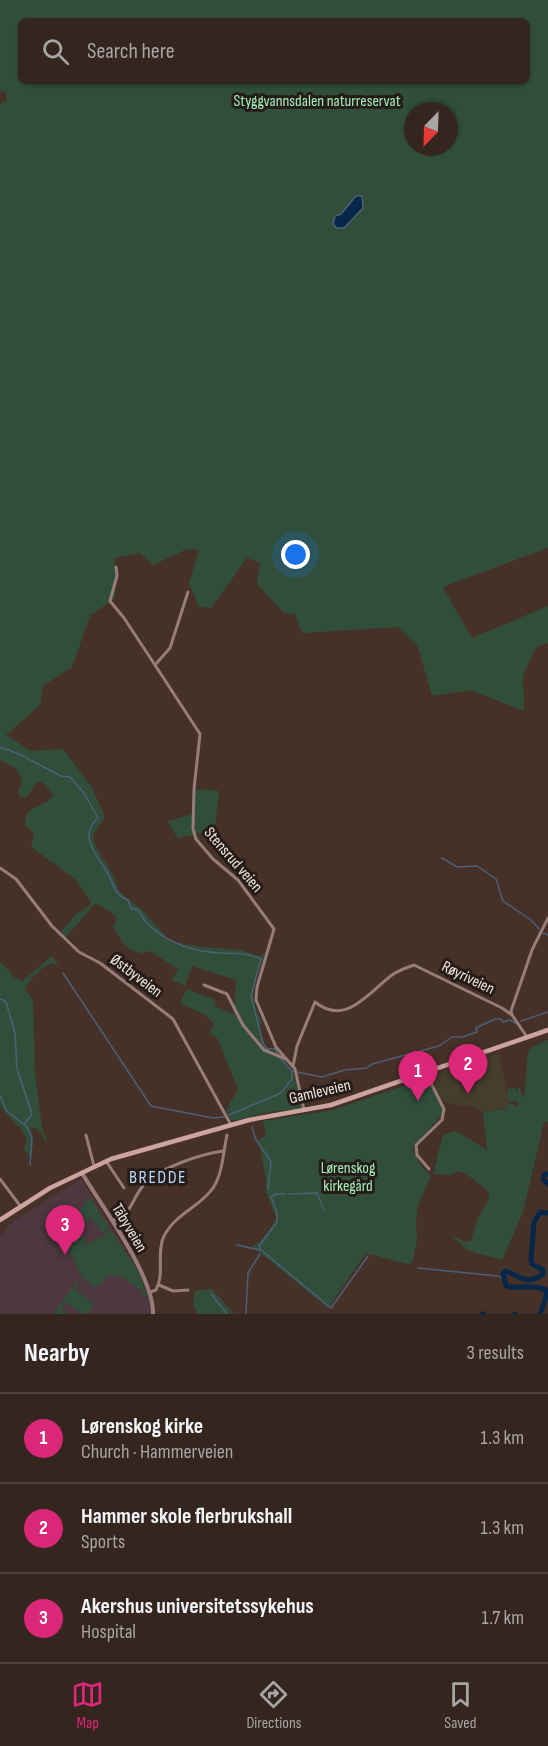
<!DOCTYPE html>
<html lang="en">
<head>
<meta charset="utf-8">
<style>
	body { margin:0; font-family:"Sofia Sans Condensed",sans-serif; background:#3f312c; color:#f1f3f6 }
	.compass { position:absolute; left:404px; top:102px; width:54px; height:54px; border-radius:50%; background:#34251f; box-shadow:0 2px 4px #0004; rotate:203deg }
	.you { position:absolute; left:296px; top:555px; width:21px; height:21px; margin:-15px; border:4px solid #fff; border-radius:50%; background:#1a73e8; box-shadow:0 0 0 9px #1a73e833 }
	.badge { display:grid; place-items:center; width:39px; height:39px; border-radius:50%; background:#db2777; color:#fff; font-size:20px; font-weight:700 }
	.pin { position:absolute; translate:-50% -50px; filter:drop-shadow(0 2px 3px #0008) }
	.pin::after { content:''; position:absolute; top:32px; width:21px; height:18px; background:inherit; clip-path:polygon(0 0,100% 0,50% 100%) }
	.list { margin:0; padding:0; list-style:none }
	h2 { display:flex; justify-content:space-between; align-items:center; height:78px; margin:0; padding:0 24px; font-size:26px }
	h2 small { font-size:20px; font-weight:400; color:#a9a5a4 }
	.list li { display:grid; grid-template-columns:39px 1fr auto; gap:18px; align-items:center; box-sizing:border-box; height:90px; padding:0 24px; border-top:2px solid #4e423d }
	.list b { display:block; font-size:22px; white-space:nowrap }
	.list p { margin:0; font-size:20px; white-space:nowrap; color:#a9a5a4 }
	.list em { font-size:20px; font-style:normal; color:#a9a5a4 }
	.icon { flex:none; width:33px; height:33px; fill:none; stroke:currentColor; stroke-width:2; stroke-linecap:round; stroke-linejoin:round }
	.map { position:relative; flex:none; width:548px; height:1314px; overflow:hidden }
	.search { position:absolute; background:#34251f; box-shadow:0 2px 4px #0004; left:18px; right:18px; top:18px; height:66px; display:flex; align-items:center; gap:15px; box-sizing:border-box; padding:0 21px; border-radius:9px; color:#a9a5a4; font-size:22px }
	.sheet { height:348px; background:#34251f }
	nav { display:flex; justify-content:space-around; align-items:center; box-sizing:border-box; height:84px; border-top:2px solid #4e423d; background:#34251f; font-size:16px; color:#a9a5a4 }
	nav a { display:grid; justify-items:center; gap:3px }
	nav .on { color:#db2777 }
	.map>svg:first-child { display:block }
	.education { fill:#463e2c }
	.medical { fill:#4c383e }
	.green { fill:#314e3b; fill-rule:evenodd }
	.water { fill:#062749; stroke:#4d6076; stroke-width:1.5 }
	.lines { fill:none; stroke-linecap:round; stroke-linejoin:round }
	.stream { stroke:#4d6076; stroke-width:1.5 }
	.river { stroke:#062749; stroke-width:5 }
	.minor { stroke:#977c7a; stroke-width:3 }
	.tertiary { stroke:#977c7a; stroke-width:4 }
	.secondary { stroke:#cda39f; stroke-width:4.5 }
	.labels { text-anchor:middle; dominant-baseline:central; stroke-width:6; stroke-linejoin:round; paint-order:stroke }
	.park-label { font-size:16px; fill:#a1eebb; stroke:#251c18 }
	.street-label { font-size:16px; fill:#f3e5e0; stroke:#251c18 }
	.neighbourhood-label { font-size:18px; letter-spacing:1.5px; fill:#bad9fd; stroke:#251c18 }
</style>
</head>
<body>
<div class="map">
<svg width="548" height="1314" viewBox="0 0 548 1314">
	<rect width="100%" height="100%" fill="#463129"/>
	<path class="education" d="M499 1054 510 1108 483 1112 473 1107 451 1104 443 1101 429 1076Z"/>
	<path class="medical" d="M81 1179 141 1274 152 1303 151 1314H0V1237L12 1222Z"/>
	<g class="green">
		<path d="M0 0H548V548L443 587 472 638 548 606V643L536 647 523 676 524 711 470 690 432 696 418 647 398 627 302 633 295 614 284 613 257 584 260 563 247 558 211 608 199 607 189 583 199 550 187 549 153 565 140 553 115 558V598L90 616 72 667 43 686 40 705 6 735 31 751 63 749 91 786 105 817 93 835 95 845 114 877 119 891 144 912 168 939 175 942 202 947 240 950 259 956 265 953C256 980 247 995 262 1021L259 1032 268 1050 277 1052C294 1071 298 1083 302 1108L264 1113 235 1121 231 1120 226 1110 238 1089 217 1038 209 1033 214 1024 205 1015 180 1003 187 989 216 1000 215 1006 234 1014 236 980 192 966 185 986 172 980 178 969 151 952 146 951 145 953H141L131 950 123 943 113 927 117 918 115 915 96 903 65 938 60 933 76 914 90 905V900L75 879 31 847 34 833 25 825C25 802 46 809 53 795 51 790 43 782 38 781L26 798 20 797C17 790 20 789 21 782 22 769 9 765 0 760V104L7 101 6 91 0 93ZM21 21H527V81H21ZM413 111H449V147H413Z"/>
		<path d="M194 789 219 791 214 836 196 833 192 836 188 835 178 839 168 821 193 814Z"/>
		<path d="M52 956 59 967 52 963C41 967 30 979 25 989L33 1000 35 1073 42 1127 47 1142H45L41 1133 37 1128H31L33 1142 31 1157 23 1149 27 1142C23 1125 8 1119 0 1105V961L14 977 22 981Z"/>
		<path d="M548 1040V1122H544L523 1212 502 1260 469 1251 453 1237 454 1236 465 1242 471 1241 477 1219 489 1199V1192L472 1178 459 1171 450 1175 433 1174 443 1135 456 1131 487 1150 483 1112 508 1109V1104H513L514 1107 518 1106 517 1101 509 1102 507 1089 515 1088 518 1097 517 1088 520 1087 522 1096 524 1097 528 1052 531 1047Z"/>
		<path d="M427 1078 442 1108 443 1114 412 1148 420 1164 431 1176 418 1205 416 1222 417 1241 412 1263 407 1264 366 1253 328 1308 252 1246 260 1242 277 1219 266 1193V1178L258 1140 266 1136 263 1121 333 1110Z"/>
		<path d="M90 1198 110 1229 102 1233 92 1218 78 1227 85 1240V1245L112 1231 139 1273 148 1298 141 1293 142 1291 119 1275 117 1276 114 1275 106 1276 100 1285 98 1284 95 1288 81 1276 66 1244C65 1225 79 1211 90 1198Z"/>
		<path d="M77 1281 79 1283 75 1290 94 1304 87 1314H83L66 1302 61 1309 68 1314H53Z"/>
		<path d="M212 1289 234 1314H198L193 1305 195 1291Z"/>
	</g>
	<path class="water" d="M356 196H362L363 208 344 228H337L333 224 335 216 341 214Z"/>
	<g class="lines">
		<g class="stream">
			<path d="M0 747 19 754 61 776 70 777 84 793 98 818C78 836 96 854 107 872 114 884 114 895 128 900L131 908 138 910C141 914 143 918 146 922 162 939 187 950 209 952 229 955 241 950 261 959L251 996 263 1043 267 1049H275L278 1054"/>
			<path d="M442 858 457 867 477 866 496 879 503 901 531 920 539 929"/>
			<path d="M543 933 548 935"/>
			<path d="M63 973 151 1106 213 1118 224 1117"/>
			<path d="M0 999 6 1002 15 1033 17 1069 32 1114 24 1124"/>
			<path d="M521 1021 548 1012"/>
			<path d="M280 1058 292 1071 322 1077 345 1070 367 1068 372 1064 439 1046 452 1037H462L477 1032 476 1028 495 1019H501L503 1022 510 1020 515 1023"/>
			<path d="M0 1096 6 1110 27 1127 32 1138 30 1165"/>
			<path d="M229 1115 281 1093 292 1079V1071"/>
			<path d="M252 1127 256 1140 271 1161 268 1189"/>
			<path d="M286 1194H276L271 1197 277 1213V1222L259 1246 261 1250 331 1308 368 1256"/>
			<path d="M289 1194 317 1193 324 1210"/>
			<path d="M237 1245 260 1250"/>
			<path d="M418 1268 498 1276"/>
			<path d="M500 1277 503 1278"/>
			<path d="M212 1295 227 1314"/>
			<path d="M246 1314 248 1273 260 1254"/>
		</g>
		<g class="river">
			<path d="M548 1174 544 1175 543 1179 548 1184"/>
			<path d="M482 1314H484"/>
			<path d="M514 1314H515"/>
			<path d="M540 1314 547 1294 546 1290 536 1287H509L506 1286 503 1273 506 1271C521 1277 527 1286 543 1274V1270L532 1264 531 1259 534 1222 540 1212 548 1213"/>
		</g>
		<g class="minor">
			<path d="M116 567 117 576 110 601 124 618 155 665"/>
			<path d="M188 592 170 648 155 665 200 734 194 789 193 829 196 839 213 859 238 880 274 929 257 987 256 1000 276 1047 295 1069 304 1110"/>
			<path d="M0 868 16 879 52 926 79 952 100 963 173 1019 231 1125"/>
			<path d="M204 985 227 994 243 1025 264 1050 286 1059"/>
			<path d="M527 1037 512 1015 511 1011 532 950 548 918"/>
			<path d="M293 1066 297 1046 315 1002C346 1027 369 992 392 975 399 970 406 968 414 965L502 1008 512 1015"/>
			<path d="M426 1073 444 1109 442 1120 416 1145 417 1155 429 1169"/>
			<path d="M86 1135 94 1166"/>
			<path d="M106 1161 124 1188"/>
			<path d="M0 1179 21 1207"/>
			<path d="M112 1221C135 1210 129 1204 142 1187 155 1169 203 1153 224 1151"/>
			<path d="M159 1285 173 1291 188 1290"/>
			<path d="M150 1292 156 1290C165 1274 156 1252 164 1236 176 1213 200 1207 213 1188 223 1173 223 1152 227 1135"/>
		</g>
		<path class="tertiary" d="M82 1173C102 1207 154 1276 153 1314"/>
		<path class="secondary" d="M0 1220 50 1188 111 1159 249 1120 331 1105 548 1030"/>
	</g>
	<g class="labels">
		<g class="park-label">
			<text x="317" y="101">Styggvannsdalen naturreservat</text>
			<text x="348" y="1168">Lørenskog<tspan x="348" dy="18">kirkegård</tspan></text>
		</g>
		<g class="street-label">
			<text transform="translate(233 860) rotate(49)">Stensrud veien</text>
			<text transform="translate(136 976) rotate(37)">Østbyveien</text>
			<text transform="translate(468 978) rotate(26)">Røyriveien</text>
			<text transform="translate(320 1092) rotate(-13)">Gamleveien</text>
			<text transform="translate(129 1228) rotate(59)">Täbyveien</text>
		</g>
		<g class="neighbourhood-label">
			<text x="158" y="1177">BREDDE</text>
		</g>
	</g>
</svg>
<svg class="compass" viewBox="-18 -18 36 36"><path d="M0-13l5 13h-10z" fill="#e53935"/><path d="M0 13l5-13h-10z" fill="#a9a5a4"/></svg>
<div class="you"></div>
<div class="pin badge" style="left:418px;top:1101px">1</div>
<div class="pin badge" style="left:468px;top:1094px">2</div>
<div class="pin badge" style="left:65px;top:1255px">3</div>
<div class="search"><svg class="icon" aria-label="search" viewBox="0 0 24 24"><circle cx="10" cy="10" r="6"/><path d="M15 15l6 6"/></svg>Search here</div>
</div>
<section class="sheet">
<h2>Nearby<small>3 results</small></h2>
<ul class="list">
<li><span class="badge">1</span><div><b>Lørenskog kirke</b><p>Church · Hammerveien</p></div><em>1.3 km</em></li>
<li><span class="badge">2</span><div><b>Hammer skole flerbrukshall</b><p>Sports</p></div><em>1.3 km</em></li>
<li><span class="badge">3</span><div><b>Akershus universitetssykehus</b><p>Hospital</p></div><em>1.7 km</em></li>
</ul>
</section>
<nav>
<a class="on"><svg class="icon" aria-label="map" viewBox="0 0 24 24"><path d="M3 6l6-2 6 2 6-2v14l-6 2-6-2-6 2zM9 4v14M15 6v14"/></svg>Map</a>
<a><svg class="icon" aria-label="directions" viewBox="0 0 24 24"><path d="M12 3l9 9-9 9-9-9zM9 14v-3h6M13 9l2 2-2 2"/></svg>Directions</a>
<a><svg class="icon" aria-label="saved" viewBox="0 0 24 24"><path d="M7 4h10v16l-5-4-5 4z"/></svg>Saved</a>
</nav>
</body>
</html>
